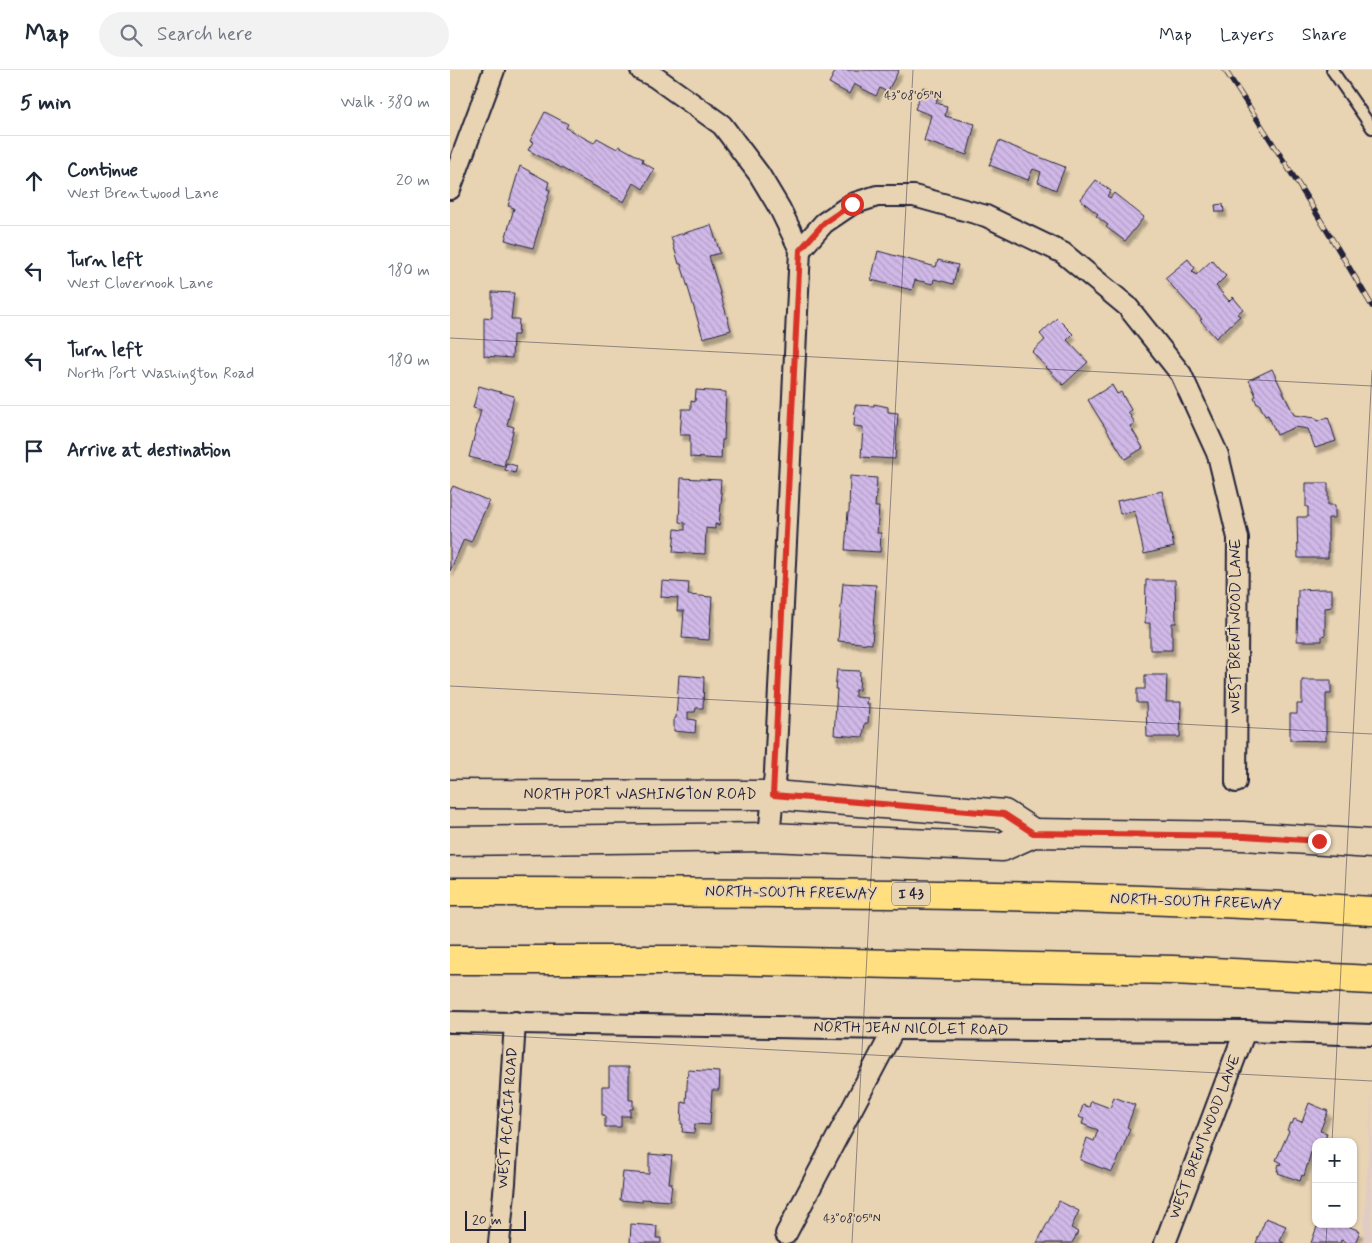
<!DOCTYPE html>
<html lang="en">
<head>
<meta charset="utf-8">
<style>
	body { margin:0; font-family:Mynerve,sans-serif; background:#f2f2f3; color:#1f2937 }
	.controls { position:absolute; right:15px; bottom:15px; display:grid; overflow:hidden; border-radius:10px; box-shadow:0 1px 4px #0004 }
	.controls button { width:45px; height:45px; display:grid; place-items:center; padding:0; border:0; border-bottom:1px solid #e0e1e3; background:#fff; color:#1f2937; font:25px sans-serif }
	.scale { position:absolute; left:15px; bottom:12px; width:61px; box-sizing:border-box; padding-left:5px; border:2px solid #22223b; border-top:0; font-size:14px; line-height:18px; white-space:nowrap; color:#22223b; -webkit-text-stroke:4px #e8d4b3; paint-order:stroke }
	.stop { position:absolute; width:15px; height:15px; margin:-11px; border:4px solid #d93025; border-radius:50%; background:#fff }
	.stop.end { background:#d93025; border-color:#fff; box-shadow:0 1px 5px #0008 }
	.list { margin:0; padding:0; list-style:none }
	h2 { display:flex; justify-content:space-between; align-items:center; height:65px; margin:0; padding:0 20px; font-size:21px }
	h2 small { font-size:16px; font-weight:400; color:#747a83 }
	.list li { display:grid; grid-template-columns:32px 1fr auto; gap:15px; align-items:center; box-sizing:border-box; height:90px; padding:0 20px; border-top:1px solid #e0e1e3 }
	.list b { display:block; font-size:19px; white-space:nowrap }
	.list p { margin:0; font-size:16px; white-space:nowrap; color:#747a83 }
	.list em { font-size:16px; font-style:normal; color:#747a83 }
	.icon { flex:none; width:28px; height:28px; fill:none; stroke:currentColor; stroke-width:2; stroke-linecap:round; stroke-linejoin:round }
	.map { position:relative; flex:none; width:922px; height:1173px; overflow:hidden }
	header { display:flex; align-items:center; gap:30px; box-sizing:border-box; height:70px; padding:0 25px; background:#fff; border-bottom:1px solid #e0e1e3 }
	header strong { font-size:24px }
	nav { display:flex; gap:28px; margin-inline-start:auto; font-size:18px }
	.search { width:350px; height:45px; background:#f2f2f3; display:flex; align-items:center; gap:12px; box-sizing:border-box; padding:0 18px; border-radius:28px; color:#747a83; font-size:19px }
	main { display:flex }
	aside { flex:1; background:#fff }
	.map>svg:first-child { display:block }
	.built { fill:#e1ccc3 }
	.building { fill:url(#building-back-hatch); stroke:#22223b; filter:url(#shadow) }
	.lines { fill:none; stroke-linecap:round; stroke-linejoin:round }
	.lane-casing { stroke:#22223b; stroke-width:14 }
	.street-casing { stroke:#22223b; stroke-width:24 }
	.secondary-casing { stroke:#22223b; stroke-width:31 }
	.highway-casing { stroke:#22223b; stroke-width:31 }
	.lane { stroke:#e8d4b3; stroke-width:10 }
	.street { stroke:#e8d4b3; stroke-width:20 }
	.secondary { stroke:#e8d4b3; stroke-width:28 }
	.highway { stroke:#ffdf80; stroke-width:28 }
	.rail-casing { stroke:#22223b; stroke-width:5.5 }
	.rail { stroke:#e8d4b3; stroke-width:4; stroke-dasharray:11; stroke-linecap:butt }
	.route { stroke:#d93025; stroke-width:6 }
	.ticks { fill:none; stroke:#22223b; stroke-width:1; stroke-opacity:0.45 }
	.labels { text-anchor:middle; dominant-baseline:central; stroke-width:4; stroke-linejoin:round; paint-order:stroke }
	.shield { fill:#e8d4b3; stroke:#5d575f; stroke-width:1 }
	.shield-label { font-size:14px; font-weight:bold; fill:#22223b }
	.street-label { font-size:15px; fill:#22223b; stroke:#e8d4b3 }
	.ticks-label { font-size:12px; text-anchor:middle; fill:#22223b; stroke:#e8d4b3; stroke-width:4; stroke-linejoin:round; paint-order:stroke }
</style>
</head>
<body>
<header>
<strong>Map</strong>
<div class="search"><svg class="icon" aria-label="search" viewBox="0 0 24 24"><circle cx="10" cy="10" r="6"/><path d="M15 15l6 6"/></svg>Search here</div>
<nav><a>Map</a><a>Layers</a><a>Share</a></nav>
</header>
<main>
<aside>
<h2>5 min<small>Walk · 380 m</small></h2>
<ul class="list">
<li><svg class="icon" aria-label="ahead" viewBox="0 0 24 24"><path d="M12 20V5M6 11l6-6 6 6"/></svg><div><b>Continue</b><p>West Brentwood Lane</p></div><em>20 m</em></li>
<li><svg class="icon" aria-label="left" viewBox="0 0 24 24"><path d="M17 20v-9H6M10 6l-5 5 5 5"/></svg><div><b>Turn left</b><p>West Clovernook Lane</p></div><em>180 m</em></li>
<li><svg class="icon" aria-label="left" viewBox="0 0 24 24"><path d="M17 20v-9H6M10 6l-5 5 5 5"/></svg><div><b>Turn left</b><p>North Port Washington Road</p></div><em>180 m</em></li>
<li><svg class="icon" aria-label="arrive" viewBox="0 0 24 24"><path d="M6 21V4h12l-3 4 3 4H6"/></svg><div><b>Arrive at destination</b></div></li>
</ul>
</aside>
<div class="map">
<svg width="922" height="1173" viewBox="0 0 922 1173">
	<defs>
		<pattern id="building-back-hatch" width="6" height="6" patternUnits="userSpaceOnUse" patternTransform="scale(1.25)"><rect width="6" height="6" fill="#d0b8e7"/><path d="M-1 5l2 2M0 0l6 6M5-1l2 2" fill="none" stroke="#b29ec7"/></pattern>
		<filter id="shadow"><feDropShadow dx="3" dy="5.5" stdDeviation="1" flood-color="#0004"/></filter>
	</defs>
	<rect width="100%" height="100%" fill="#e8d4b3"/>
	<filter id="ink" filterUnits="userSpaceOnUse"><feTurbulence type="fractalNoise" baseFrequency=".02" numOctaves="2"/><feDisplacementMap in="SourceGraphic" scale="10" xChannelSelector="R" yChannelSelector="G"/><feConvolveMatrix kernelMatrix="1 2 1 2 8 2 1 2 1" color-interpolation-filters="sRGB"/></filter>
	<g filter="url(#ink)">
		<path class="built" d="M922 1012V1173H913Z"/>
		<g class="building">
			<path d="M386 0H449L437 22 430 18 426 26 404 14 399 24 379 13Z"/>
			<path d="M473 17 489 23 486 33 497 36 495 46 525 54 517 85 474 71 481 45 465 39Z"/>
			<path d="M95 42 118 54 116 58 144 73 147 68 167 79 169 76 193 89 192 92 204 99 193 119 184 113 174 132 78 80 83 72 80 71Z"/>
			<path d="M549 71 615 97 606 120 588 112 591 102 583 99 578 110 539 95Z"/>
			<path d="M70 96 99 112 97 119 100 120 83 178 55 170 64 138 58 136Z"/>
			<path d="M646 110 661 121 657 126 660 128 664 123 694 147 675 171 656 157 658 155 646 146 648 144 630 130Z"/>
			<path d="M773 134 774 142H766L765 135Z"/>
			<path d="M261 155 270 183 259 186 281 260 253 268 231 194H229L221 167Z"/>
			<path d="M428 181 486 197 488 190 508 195 503 214 484 209 483 214 465 210 462 220 421 210Z"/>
			<path d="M738 189 745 198 742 201 746 205 762 190 776 206 766 216 779 231 783 227 793 239 787 244 790 246 766 268 750 250 752 249 715 208Z"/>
			<path d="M42 222 64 223 61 249H69L68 265H63L62 288 34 286V247L42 248Z"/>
			<path d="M607 248 623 264 617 270 638 292 613 315 582 282 595 270 590 264Z"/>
			<path d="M822 299 844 345 866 348 868 351 878 347 886 371 865 378 858 359 845 357 827 365 818 345 815 346 809 333 807 334 804 327 806 326 799 310Z"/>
			<path d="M662 315 667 324 671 322 681 340 678 342 685 353 680 356 693 378 675 389 638 330Z"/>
			<path d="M29 316 64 326 57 355 64 357 54 396 19 387 31 340 23 338Z"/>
			<path d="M246 320 276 322 274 370H272L271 389 240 387V365H230L232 339H241V331L245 332Z"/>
			<path d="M424 334 438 337V342L448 343 445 389 411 387 413 357 404 356 405 335 424 336Z"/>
			<path d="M56 393 67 396 65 403 55 400Z"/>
			<path d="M400 406 427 408 425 437H429L427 463H431L430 482 395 480 398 442H399Z"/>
			<path d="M231 408 271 410 270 423H272L269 455 265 454V459L256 458 255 484 223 482 225 459 235 460V453L229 452Z"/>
			<path d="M856 413H878V435H885V448H878V488H848L847 447H858V437H856Z"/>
			<path d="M3 416 39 431 21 472 14 469 0 501V422Z"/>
			<path d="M712 421 724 477 694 484 685 441 670 444 667 431Z"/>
			<path d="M696 510H725L726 553H722V580H700V553H695Z"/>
			<path d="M212 511 239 513 238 525 262 527 259 570 232 568 234 541H227L228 528 211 527Z"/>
			<path d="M393 513 426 515 422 574 388 571Z"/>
			<path d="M871 519H882V537L875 538V565L872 566V571H847L848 520Z"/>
			<path d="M387 600 410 601 409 620H405V627L417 628 416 634H419L418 653H415L413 667 384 665 387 619H385Z"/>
			<path d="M229 605 254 607 253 638H246L245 642H238V649L246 650 245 663 224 661V648H226Z"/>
			<path d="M695 605H717L716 632H731L730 667H697L696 633H687V619H695Z"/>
			<path d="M852 610H881V624H876V671L840 670V644H847V634H852Z"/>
			<path d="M159 997H179V1030H183V1039H180V1046H171V1057H155V1045H152V1016H159Z"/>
			<path d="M238 1000 270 1002 269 1020H262L260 1055 245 1054 244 1063 232 1062 233 1054H231L232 1032 236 1033Z"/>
			<path d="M664 1027 685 1035 677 1057 680 1059 666 1095H665L662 1102 630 1090 637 1068 644 1071 648 1060 632 1054 634 1049 629 1047 633 1035 639 1037 641 1031 660 1038Z"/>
			<path d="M859 1033 878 1041 870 1061 877 1063 874 1072H866V1080L862 1079 854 1106 852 1105 850 1111 828 1103 829 1101H827L829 1094 831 1095 832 1093 826 1090 839 1061 837 1060 840 1053 842 1054 844 1049 852 1052Z"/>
			<path d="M199 1084 222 1086 219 1113H222L220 1131 192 1129V1132L170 1130 173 1102 199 1104Z"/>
			<path d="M609 1131 629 1141 621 1158 628 1162 622 1173H587Z"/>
			<path d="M816 1148 836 1156 830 1171 834 1173H806Z"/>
			<path d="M181 1154 207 1156 206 1168H211V1173H180Z"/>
			<path d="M868 1154H893L910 1161 905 1173H898L891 1170 890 1173H861Z"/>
		</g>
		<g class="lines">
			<g class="lane-casing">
				<path id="lane" d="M882 0 922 58"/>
			</g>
			<g class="street-casing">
				<g id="street">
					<path d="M191 0 205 7 272 55 309 104 330 139 350 180 325 702 319 767"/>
					<path d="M0 119 44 0"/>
					<path d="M350 180 374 153 402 134 427 126H464L536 146 613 183 677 236 731 304 768 385 788 468 786 712"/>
					<path d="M0 952 444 959 795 961 922 965"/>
					<path d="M336 1164 444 959"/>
					<path d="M49 1173 55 1113 65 952"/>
					<path d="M715 1173 795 961"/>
				</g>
			</g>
			<g class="secondary-casing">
				<g id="secondary">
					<path d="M0 724 323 725 554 744 583 763"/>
					<path d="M0 771 319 767 552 777 583 763 793 766 922 774"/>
				</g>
			</g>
			<g class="highway-casing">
				<g id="highway">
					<path d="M0 822C307 822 615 822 922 841"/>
					<path d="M0 890H258L723 900 922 910"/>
				</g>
			</g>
			<use href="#lane" class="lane"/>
			<use href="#street" class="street"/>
			<use href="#secondary" class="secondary"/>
			<use href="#highway" class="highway"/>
			<g class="rail-casing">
				<path id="rail" d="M775 0C826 77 875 156 922 236"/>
			</g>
			<use href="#rail" class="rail"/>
		</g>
	</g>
	<g class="lines" filter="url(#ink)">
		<path class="route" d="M402 134 374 153 350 180 323 725 554 744 583 763 794 766 869 771"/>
	</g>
	<path class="ticks" d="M0 268 922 316M0 616 922 664M0 963 922 1011M882 1072 922 300M402 1173 463 0M876 1173 877 1154"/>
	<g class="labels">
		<rect class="shield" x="442" y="812.5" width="38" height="23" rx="4"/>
		<g class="shield-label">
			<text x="461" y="824">I 43</text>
		</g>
		<g class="street-label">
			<text transform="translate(786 556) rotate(-90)">WEST BRENTWOOD LANE</text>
			<text x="190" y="725">NORTH PORT WASHINGTON ROAD</text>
			<text transform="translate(341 823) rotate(1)">NORTH-SOUTH FREEWAY</text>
			<text transform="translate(746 832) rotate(2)">NORTH-SOUTH FREEWAY</text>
			<text transform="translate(461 959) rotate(1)">NORTH JEAN NICOLET ROAD</text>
			<text transform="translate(58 1048) rotate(-86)">WEST ACACIA ROAD</text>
			<text transform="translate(755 1067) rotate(-69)">WEST BRENTWOOD LANE</text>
		</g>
	</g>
	<g class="ticks-label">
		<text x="463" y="29">43°08'05"N</text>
		<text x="402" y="1152">43°08'05"N</text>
	</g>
</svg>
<div class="controls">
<button>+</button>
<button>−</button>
</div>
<div class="scale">20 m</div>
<div class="stop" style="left:402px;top:134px"></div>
<div class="stop end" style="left:869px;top:771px"></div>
</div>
</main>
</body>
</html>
